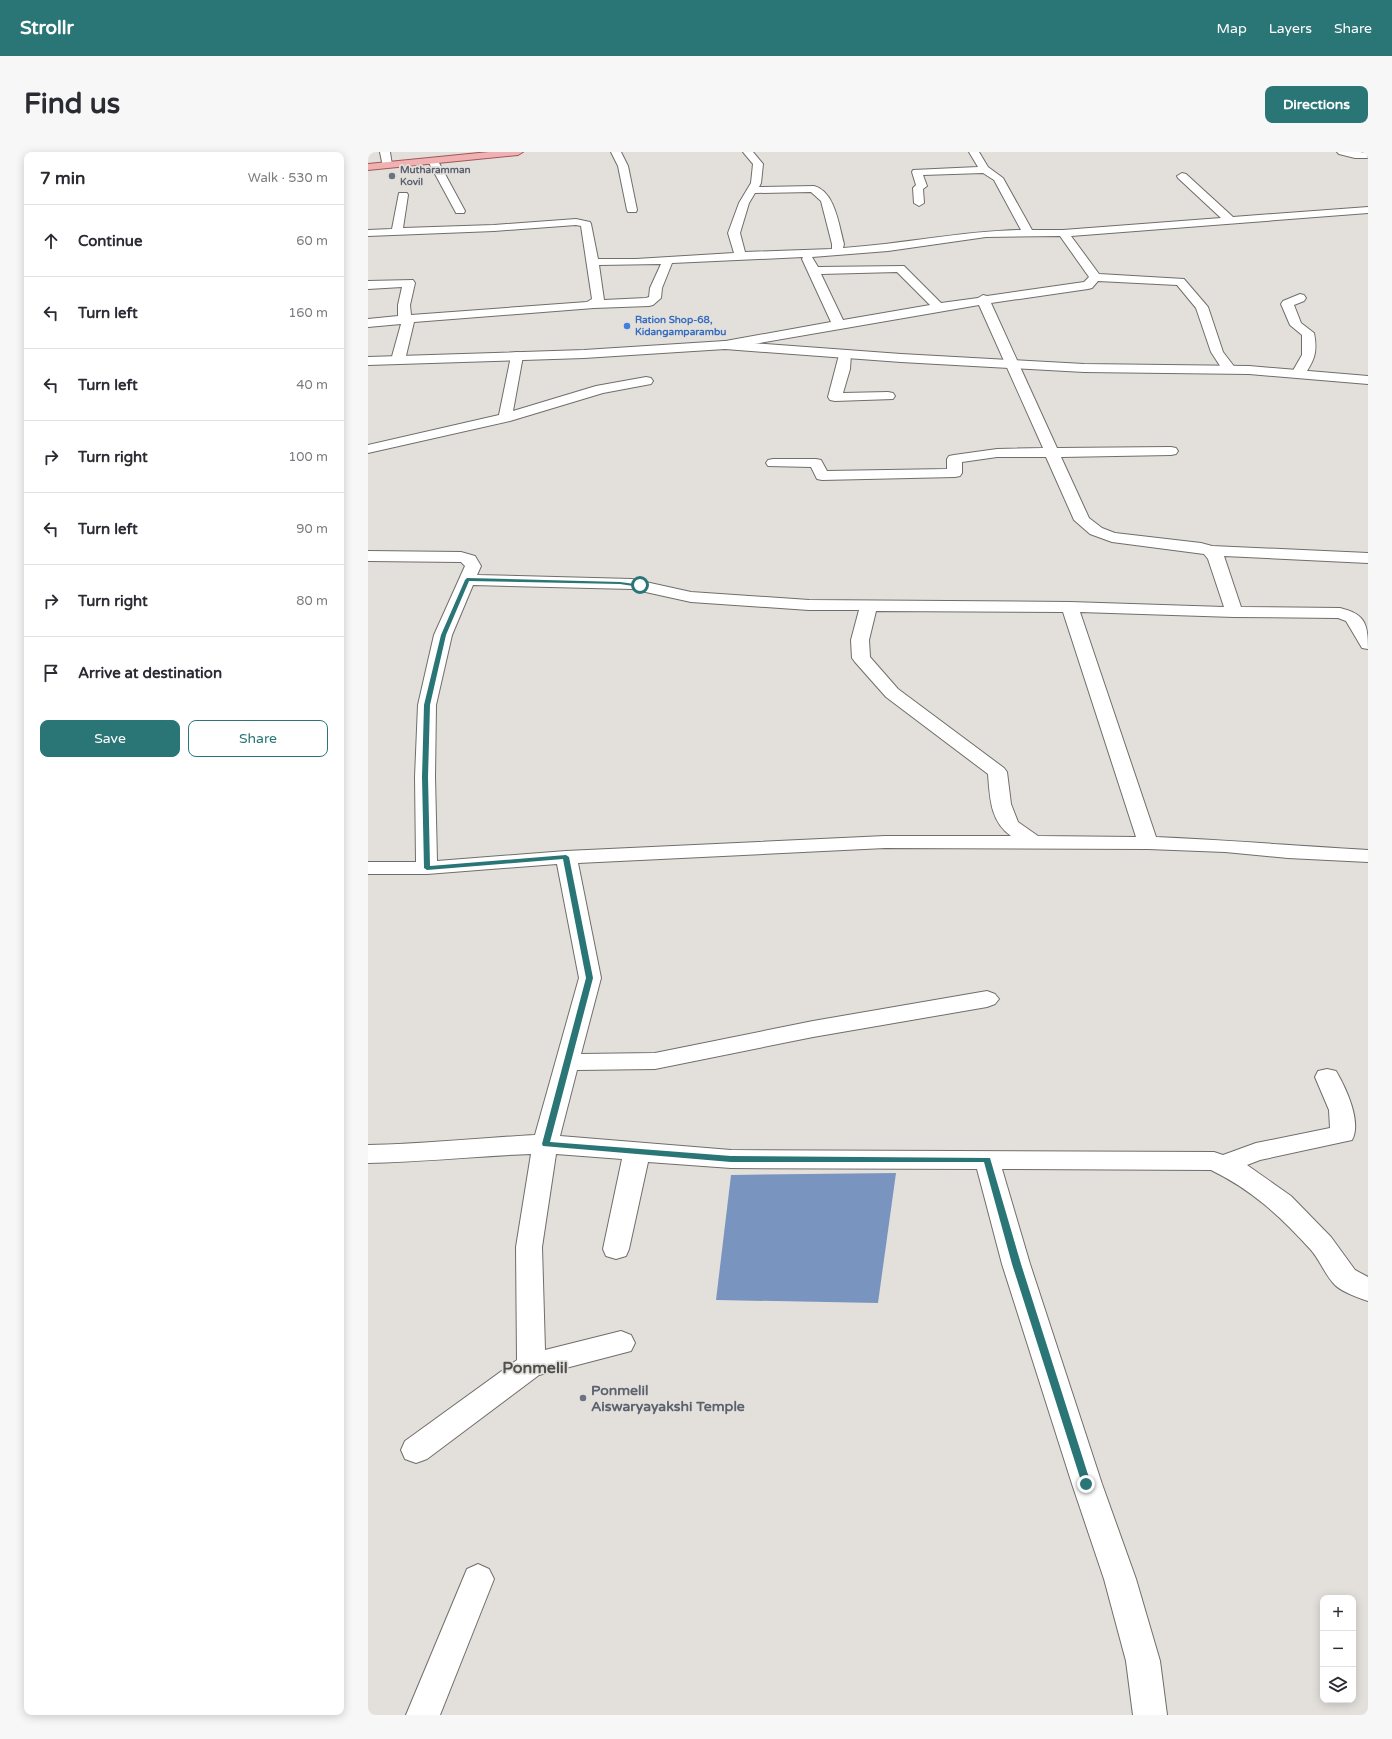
<!DOCTYPE html>
<html lang="en">
<head>
<meta charset="utf-8">
<style>
	body { margin:0; font-family:"Varela Round",sans-serif; background:#f7f7f7; color:#2b2b33 }
	.controls { position:absolute; right:12px; bottom:12px; display:grid; overflow:hidden; border-radius:8px; box-shadow:0 2px 10px #0003 }
	.controls button { width:36px; height:36px; display:grid; place-items:center; padding:0; border:0; border-bottom:1px solid #e1e1e2; background:#fff; color:#2b2b33; font:20px sans-serif }
	.stop { position:absolute; width:12px; height:12px; margin:-9px; border:3px solid #2a7576; border-radius:50%; background:#fff }
	.stop.end { background:#2a7576; border-color:#fff; box-shadow:0 1px 4px #0008 }
	.list { margin:0; padding:0; list-style:none }
	h2 { display:flex; justify-content:space-between; align-items:center; height:52px; margin:0; padding:0 16px; font-size:17px }
	h2 small { font-size:13px; font-weight:400; color:#7c7c81 }
	.list li { display:grid; grid-template-columns:26px 1fr auto; gap:12px; align-items:center; box-sizing:border-box; height:72px; padding:0 16px; border-top:1px solid #e1e1e2 }
	.list b { display:block; font-size:15px; white-space:nowrap }
	.list em { font-size:13px; font-style:normal; color:#7c7c81 }
	.actions { display:flex; gap:8px; padding:12px 16px }
	.actions a { flex:1; padding:9px 0; border:1px solid #2a7576; border-radius:8px; text-align:center; font-size:14px; color:#2a7576 }
	.actions .main { background:#2a7576; color:#fff }
	.icon { flex:none; width:22px; height:22px; fill:none; stroke:currentColor; stroke-width:2; stroke-linecap:round; stroke-linejoin:round }
	.map { position:relative; flex:none; width:1000px; height:1563px; overflow:hidden; border-radius:8px }
	header { display:flex; align-items:center; gap:24px; box-sizing:border-box; height:56px; padding:0 20px; background:#2a7576; color:#fff }
	header strong { font-size:19px }
	nav { display:flex; gap:22px; margin-inline-start:auto; font-size:14px }
	.intro { display:flex; align-items:center; justify-content:space-between; box-sizing:border-box; height:96px; padding:0 24px }
	h1 { margin:0; font-size:28px }
	.button { padding:10px 18px; border-radius:8px; background:#2a7576; color:#fff; font-size:14px; font-weight:700 }
	main { display:flex; gap:24px; padding:0 24px }
	aside { flex:1; background:#fff; border-radius:8px; box-shadow:0 2px 10px #0003 }
	.map>svg:first-child { display:block }
	.water { fill:#7a94c0 }
	.lines { fill:none; stroke-linecap:round; stroke-linejoin:round }
	.minor-casing { stroke:#706e6a; stroke-width:2 }
	.secondary-casing { stroke:#706e6a; stroke-width:2 }
	.primary-casing { stroke:#9e5959; stroke-width:2 }
	.minor { fill:#fff; fill-rule:evenodd }
	.secondary { fill:#fff; fill-rule:evenodd }
	.primary { fill:#f1b0b1; fill-rule:evenodd }
	.route { fill:#2a7576 }
	.worship-dot { fill:#6b7280; stroke:#e3e0dc; stroke-width:1.5 }
	.shop-dot { fill:#3f7fe0; stroke:#e3e0dc; stroke-width:1.5 }
	.labels { text-anchor:middle; dominant-baseline:central; stroke-width:3.5; stroke-linejoin:round; paint-order:stroke }
	.far-worship-label { font-size:10px; font-weight:bold; fill:#5b616d; stroke:#e3e0dc; text-anchor:start }
	.far-shop-label { font-size:10px; font-weight:bold; fill:#366cbe; stroke:#e3e0dc; text-anchor:start }
	.near-worship-label { font-size:14px; font-weight:bold; fill:#5b616d; stroke:#e3e0dc; text-anchor:start }
	.near-neighbourhood-label { font-size:16px; font-weight:bold; fill:#514f4c; stroke:#e3e0dc }
</style>
</head>
<body>
<header>
<strong>Strollr</strong>
<nav><a>Map</a><a>Layers</a><a>Share</a></nav>
</header>
<div class="intro"><h1>Find us</h1><a class="button">Directions</a></div>
<main>
<aside>
<h2>7 min<small>Walk · 530 m</small></h2>
<ul class="list">
<li><svg class="icon" aria-label="ahead" viewBox="0 0 24 24"><path d="M12 20V5M6 11l6-6 6 6"/></svg><div><b>Continue</b></div><em>60 m</em></li>
<li><svg class="icon" aria-label="left" viewBox="0 0 24 24"><path d="M17 20v-9H6M10 6l-5 5 5 5"/></svg><div><b>Turn left</b></div><em>160 m</em></li>
<li><svg class="icon" aria-label="left" viewBox="0 0 24 24"><path d="M17 20v-9H6M10 6l-5 5 5 5"/></svg><div><b>Turn left</b></div><em>40 m</em></li>
<li><svg class="icon" aria-label="right" viewBox="0 0 24 24"><path d="M7 20v-9h11M14 6l5 5-5 5"/></svg><div><b>Turn right</b></div><em>100 m</em></li>
<li><svg class="icon" aria-label="left" viewBox="0 0 24 24"><path d="M17 20v-9H6M10 6l-5 5 5 5"/></svg><div><b>Turn left</b></div><em>90 m</em></li>
<li><svg class="icon" aria-label="right" viewBox="0 0 24 24"><path d="M7 20v-9h11M14 6l5 5-5 5"/></svg><div><b>Turn right</b></div><em>80 m</em></li>
<li><svg class="icon" aria-label="arrive" viewBox="0 0 24 24"><path d="M6 21V4h12l-3 4 3 4H6"/></svg><div><b>Arrive at destination</b></div></li>
</ul>
<div class="actions"><a class="main">Save</a><a>Share</a></div>
</aside>
<div class="map">
<svg width="1000" height="1563" viewBox="0 0 1000 1563">
	<rect width="100%" height="100%" fill="#e3e0dc"/>
	<path class="water" d="M528 1021 510 1151 348 1148 363 1023Z"/>
	<g class="lines">
		<g class="minor-casing">
			<g id="minor">
				<path d="M12 0H22L24 13 23 15H15Z"/>
				<path d="M243 0H253L260 14 269 58 268 60H260L259 58 250 14Z"/>
				<path d="M375 0H385L395 12 393 31 391 35 446 34C467 39 471 74 476 92L475 96C535 92 594 79 653 78L626 28 615 21 555 23 559 34 555 37 556 51 551 54 546 51 545 36 548 33 544 20 545 18 610 15 601 0H611L620 15 635 26 664 78H695L853 66 810 26 809 24 814 21 818 22 865 65 1000 55V61L703 84 731 122 816 127 840 155 855 200 868 217 866 220H856L843 200 828 156 809 133 730 129 724 136 720 137 623 151 689 296 803 295 808 296 810 299 808 302 803 303 693 305 721 366 734 376 747 381 833 391 844 394 1000 401V411L856 404 873 455 972 456C998 462 1000 473 1000 497L994 496 978 469 970 466 866 465 712 460 788 685C859 688 929 694 1000 698V710L920 706 857 700 780 697 517 696 210 711 233 826 213 902 287 901 445 869 619 839 627 842 631 847 627 852 619 855 445 885 287 917 209 918 192 984 363 998 846 1000 855 1003 888 991 962 976 961 958 947 925 950 919 959 917 968 919C978 936 994 970 984 988L892 1008 879 1013 923 1044 963 1085 987 1118 1000 1125V1149C991 1146 974 1140 967 1133 957 1123 952 1108 943 1098 912 1064 884 1038 843 1018L634 1017 662 1112 734 1332 768 1427 792 1509 799 1563H765L758 1509 736 1427 704 1332 634 1112 609 1017 363 1016 280 1010 261 1097 258 1104 248 1107 238 1104 235 1097 254 1007 188 1002 174 1095 177 1198 253 1179 263 1183 267 1191 263 1199 171 1223 59 1307 48 1311 37 1307 33 1298 37 1289 149 1208 148 1095 163 1002C108 1004 54 1010 0 1011V993C56 992 111 986 167 983L211 826 189 712 59 722H0V710H48L47 625 50 553 66 483 97 414 93 410 0 409V399L93 400 107 404 113 414 109 423 264 427 323 440 441 448 702 450 856 455 840 407 836 402 744 390 722 382 706 368 678 305H629L594 310V321L592 324 587 325 454 328 449 327 443 315 400 314 398 311 400 308 405 307H448L453 308 459 319 579 317V307L581 304 586 303 629 297 675 296 611 153 357 197 352 196 351 193 352 190 463 170 434 107 435 105 304 111 294 136 293 146 285 153 281 154 226 156 46 170 37 208 35 211H25L23 208 33 172 0 175V167L30 164V153L34 135 0 137V129L45 128 47 131 42 153 43 163 219 150 224 147 213 74 208 73 126 79 0 84V78L24 77 31 41H39L40 43 35 76 126 73 208 67 222 70 223 72 230 107H268L366 101 360 81 371 51 383 31 385 12ZM443 40 453 49 464 92V97L377 100 372 81 381 51 387 41ZM692 84 721 125 716 130 619 144 615 143 610 146 573 151 536 114 450 115 444 105 520 99 618 85ZM293 112 282 136 281 145 278 146 236 148 231 113ZM529 120 562 153 475 168 453 122ZM105 433 264 437 323 450 441 458H491L483 488 484 506 487 510 518 545 620 622C622 646 622 669 643 684H517L198 699 69 709 67 625 68 553 84 483ZM508 459 695 460 768 685 670 684 650 670 643 652 639 620 636 616 530 537 502 505 501 488Z"/>
				<path d="M969 0H1000V6H987L971 2Z"/>
				<path d="M65 6 70 9 97 59 96 61H88L87 59 60 9Z"/>
				<path d="M932 142 936 143 938 146 936 149 926 153 933 171 946 181C950 201 946 209 935 225H925L923 222 934 203V183L922 173 913 152 915 149Z"/>
				<path d="M477 198 482 199 483 202 482 217 475 241 520 240 525 241 527 244 525 247 467 249 462 248 460 245 472 199Z"/>
				<path d="M149 200 154 201 155 204 145 259 228 234 278 225 283 226 285 229 283 232 235 241 142 269 0 301V293L131 263 143 204 144 201Z"/>
				<path d="M110 1412 121 1417 126 1427 72 1563H38L99 1417Z"/>
			</g>
		</g>
		<g class="secondary-casing">
			<path id="secondary" d="M357 189 533 202 716 212 881 214 1000 224V232L881 222 716 220 533 210 357 197 216 206 0 213V205L216 198Z"/>
		</g>
		<g class="primary-casing">
			<path id="primary" d="M121 0H155L150 3 0 18V12Z"/>
		</g>
		<use href="#minor" class="minor"/>
		<use href="#secondary" class="secondary"/>
		<use href="#primary" class="primary"/>
	</g>
	<path class="route" d="M99 426 252 430 274 433 272 435 252 432 101 429 78 483 62 553 60 625 62 714 198 703 201 705 225 826 182 990 363 1004 622 1006 653 1112 723 1332 722 1335H715L714 1332 644 1112 616 1010H363L175 994 174 992 218 826 195 707 59 718 56 716 54 625 56 553 73 483 97 428Z"/>
	<g class="worship-dot">
		<circle cx="24" cy="24" r="4"/>
		<circle cx="215" cy="1246" r="4"/>
	</g>
	<circle class="shop-dot" cx="259" cy="174" r="4"/>
	<g class="labels">
		<g class="far-worship-label">
			<text x="32" y="18">Mutharamman<tspan x="32" dy="12">Kovil</tspan></text>
		</g>
		<g class="far-shop-label">
			<text x="267" y="168">Ration Shop-68,<tspan x="267" dy="12">Kidangamparambu</tspan></text>
		</g>
		<g class="near-worship-label">
			<text x="223" y="1238">Ponmelil<tspan x="223" dy="16">Aiswaryayakshi Temple</tspan></text>
		</g>
		<g class="near-neighbourhood-label">
			<text x="167" y="1216">Ponmelil</text>
		</g>
	</g>
</svg>
<div class="controls">
<button>+</button>
<button>−</button>
<button><svg class="icon" aria-label="layers" viewBox="0 0 24 24"><path d="M12 4l9 5-9 5-9-5zM3 14l9 5 9-5"/></svg></button>
</div>
<div class="stop" style="left:272px;top:433px"></div>
<div class="stop end" style="left:718px;top:1332px"></div>
</div>
</main>
</body>
</html>
